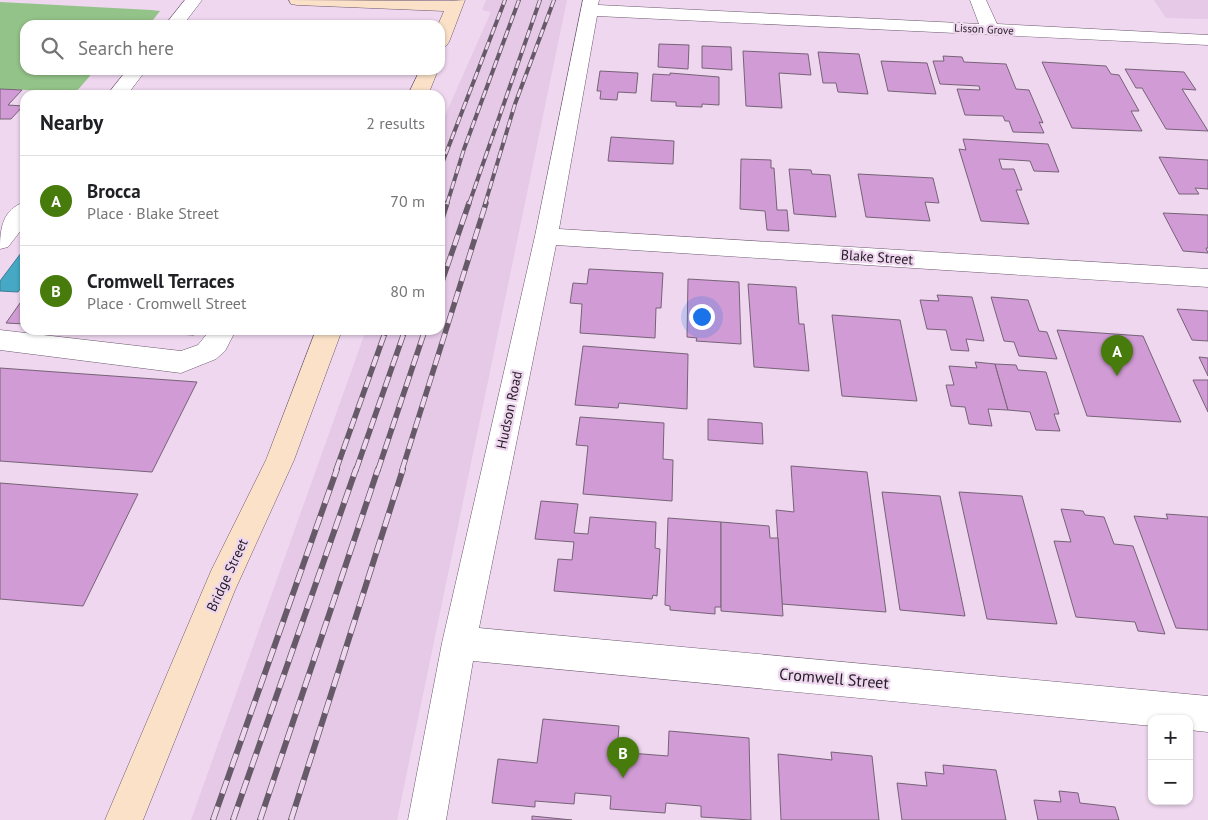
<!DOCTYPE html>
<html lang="en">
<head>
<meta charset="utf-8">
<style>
	body { margin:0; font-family:"PT Sans",sans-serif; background:#f6f6f6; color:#202124 }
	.controls { position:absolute; right:15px; bottom:15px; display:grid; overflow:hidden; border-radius:10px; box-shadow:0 1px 4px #0004 }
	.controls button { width:45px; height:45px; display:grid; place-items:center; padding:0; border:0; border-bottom:1px solid #e0e0e0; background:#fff; color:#202124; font:25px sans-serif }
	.you { position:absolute; left:701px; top:316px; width:18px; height:18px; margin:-12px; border:4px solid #fff; border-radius:50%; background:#1a73e8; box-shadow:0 0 0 8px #1a73e833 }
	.badge { display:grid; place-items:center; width:32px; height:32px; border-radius:50%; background:#477b0c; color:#fff; font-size:16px; font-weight:700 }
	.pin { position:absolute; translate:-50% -41px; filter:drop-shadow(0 1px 2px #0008) }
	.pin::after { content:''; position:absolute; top:26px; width:18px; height:15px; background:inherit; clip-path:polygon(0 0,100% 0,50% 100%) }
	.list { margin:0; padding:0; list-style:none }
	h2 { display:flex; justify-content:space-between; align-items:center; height:65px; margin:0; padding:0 20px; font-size:21px }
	h2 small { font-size:16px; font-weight:400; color:#757577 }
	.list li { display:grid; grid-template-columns:32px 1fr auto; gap:15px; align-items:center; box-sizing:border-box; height:90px; padding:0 20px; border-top:1px solid #e0e0e0 }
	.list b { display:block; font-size:19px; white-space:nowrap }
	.list p { margin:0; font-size:16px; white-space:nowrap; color:#757577 }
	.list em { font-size:16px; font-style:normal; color:#757577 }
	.icon { flex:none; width:28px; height:28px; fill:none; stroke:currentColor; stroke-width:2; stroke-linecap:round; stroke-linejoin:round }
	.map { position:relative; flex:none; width:1208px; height:820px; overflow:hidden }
	.search { position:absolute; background:#fff; box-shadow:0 1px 4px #0004; left:20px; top:20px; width:425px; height:55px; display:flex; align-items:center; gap:12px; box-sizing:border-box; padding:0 18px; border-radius:15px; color:#757577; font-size:19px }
	.panel { position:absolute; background:#fff; box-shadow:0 1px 4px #0004; left:20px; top:90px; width:425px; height:245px; border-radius:15px }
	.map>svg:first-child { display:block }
	.built { fill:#e5c9e7 }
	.green { fill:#93c389 }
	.water { fill:#46a8c4; stroke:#3c7e94 }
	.building { fill:#d19cd5; stroke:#766277 }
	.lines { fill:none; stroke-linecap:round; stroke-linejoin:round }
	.street-casing { stroke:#6b586d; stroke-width:1 }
	.secondary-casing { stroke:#6b586d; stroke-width:1 }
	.street { fill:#fff; fill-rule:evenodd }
	.secondary { fill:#fae1c7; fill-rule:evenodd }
	.rail-far2-casing { stroke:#675a68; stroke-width:4 }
	.rail-far1-casing { stroke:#675a68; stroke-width:5.5 }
	.rail-casing { stroke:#675a68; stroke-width:6 }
	.rail-far2 { stroke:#eed7ef; stroke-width:2.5; stroke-dasharray:8; stroke-linecap:butt }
	.rail-far1 { stroke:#eed7ef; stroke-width:4; stroke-dasharray:11; stroke-linecap:butt }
	.rail { stroke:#eed7ef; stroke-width:4.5; stroke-dasharray:14; stroke-linecap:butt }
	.labels { text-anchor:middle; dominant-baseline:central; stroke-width:4.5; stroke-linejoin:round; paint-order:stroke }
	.far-street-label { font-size:11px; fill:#231b24; stroke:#eed7ef }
	.street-label { font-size:14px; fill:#231b24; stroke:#eed7ef }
	.near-street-label { font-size:16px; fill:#231b24; stroke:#eed7ef }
</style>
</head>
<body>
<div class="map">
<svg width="1208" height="820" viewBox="0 0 1208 820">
	<rect width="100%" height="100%" fill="#eed7ef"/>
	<g class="built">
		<path d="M486 0H567L397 820H191L366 330H440V127L491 12 482 10Z"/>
		<path d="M1154 0H1208V19L1166 18Z"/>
	</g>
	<path class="green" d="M0 2 151 10 160 11 149 25H25V70H95L76 92 0 89Z"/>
	<path class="water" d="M21 253H25V282L18 292 0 291V281Z"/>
	<g class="building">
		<path d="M659 44 689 45 688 69 658 67Z"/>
		<path d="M702 46 731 47 732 70 702 68Z"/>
		<path d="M743 51 808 54 811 75 779 73 782 108 746 106Z"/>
		<path d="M818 52 859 54 868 94 838 92 836 83H823Z"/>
		<path d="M943 56 962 57 964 62 1006 64 1016 89 1029 90 1043 123 1039 122 1044 133 1013 132 1009 121H1005L1003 116 965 115 957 89 980 90 979 86 940 84 933 61H944Z"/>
		<path d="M881 61 927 63 936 94 888 91Z"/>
		<path d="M1042 62 1106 66 1111 74 1119 75 1139 111H1131L1142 131 1072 128Z"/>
		<path d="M1125 69 1184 72 1196 90 1182 89 1208 131 1166 129 1142 88H1136Z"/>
		<path d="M600 71 638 73 636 93 618 92 617 100 600 99 601 91H597Z"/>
		<path d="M670 73 719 77V105L702 104V107L676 106V102L651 101 653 74 670 75Z"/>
		<path d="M0 89 22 90 8 105 23 106 11 119H0Z"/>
		<path d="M611 137 674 141 673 164 608 161Z"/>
		<path d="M963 139 1048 144 1059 172 1034 171 1030 161 999 159 1002 169H1014L1022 190H1016L1029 224 981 221 959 149 966 150Z"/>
		<path d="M1159 157 1208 160V189L1195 188 1199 194H1179Z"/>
		<path d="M741 159 771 160V168H774L777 210H787L789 231 767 230 765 211 740 209Z"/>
		<path d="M789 169 811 170 812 174 830 175 836 217 794 214Z"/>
		<path d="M858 174 933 178 939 203 925 202 930 221 866 217Z"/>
		<path d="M1163 213 1208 215V248H1206L1208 253 1183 251Z"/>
		<path d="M589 269 663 273 661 308H656L655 338 580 333 582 304 570 303 573 283 587 284Z"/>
		<path d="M688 279 739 282 741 344 696 341 697 338 687 337Z"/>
		<path d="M748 284 796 287 799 324H804L809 371 754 367Z"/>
		<path d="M937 295 972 297 984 341 966 339 969 351 951 350 946 330 927 329 920 300 939 301Z"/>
		<path d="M25 296V324L6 323Z"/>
		<path d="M991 297 1028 300 1039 331 1047 332 1057 359 1019 356 1014 342 1004 341Z"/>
		<path d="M1177 309 1208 311V341L1192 340Z"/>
		<path d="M832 315 900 320 917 401 842 396Z"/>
		<path d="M114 330H197L194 335Z"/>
		<path d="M1057 330 1143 336 1181 422 1087 416Z"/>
		<path d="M583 346 688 354 687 409 619 403 618 408 575 405Z"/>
		<path d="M1199 357 1208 358V376Z"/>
		<path d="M975 362 995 364 1008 410 988 409 992 426 969 424 965 407 951 406 946 385H954L949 366 977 368Z"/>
		<path d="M995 364 1016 365 1018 370 1046 372 1059 414H1054L1060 431 1036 430 1030 412 1008 410Z"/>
		<path d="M0 368 197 382 152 472 0 461Z"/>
		<path d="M1193 380H1208V412Z"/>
		<path d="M580 417 664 423 663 459 673 460 672 501 583 494 588 446 576 445Z"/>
		<path d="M708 419 762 423 763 444 708 440Z"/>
		<path d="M791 466 867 472 886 612 782 604 776 510 794 512Z"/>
		<path d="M0 483 138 494 83 606 0 599Z"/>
		<path d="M882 492 940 496 965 616 900 610Z"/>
		<path d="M959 492 1022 496 1057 624 987 619Z"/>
		<path d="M541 501 578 504 574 533 588 534 590 517 656 522 655 548 660 549 657 596 653 595 652 599 554 591 558 559 572 560 574 542 535 539Z"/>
		<path d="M1061 509 1083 511 1085 515 1104 517 1114 544 1133 546 1165 634 1138 631 1135 622 1076 617 1054 541 1071 542Z"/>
		<path d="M1166 514 1208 517V630L1176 628 1134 516 1168 519Z"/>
		<path d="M668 518 721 522V607H715V614L670 610V606L665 605Z"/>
		<path d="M721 522 769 526 770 538H778L783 616 721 611Z"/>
		<path d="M543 719 619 726 617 752 668 756 669 731 749 738 751 820 701 817V806L666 803 665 813 610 809 611 796 575 793 574 804 535 801V807L492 803 498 759 537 763Z"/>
		<path d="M831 752 872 756 879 820H781L778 754 832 760Z"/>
		<path d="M943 765 996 770 1006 820H902L897 783 927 786 925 772 944 774Z"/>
		<path d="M1059 791 1078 793 1080 803 1115 807 1119 820H1038L1034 800 1061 802Z"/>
		<path d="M532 816 572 820H532Z"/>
	</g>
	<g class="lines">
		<g class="street-casing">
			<g id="street">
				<path d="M185 0H202L183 25H165Z"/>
				<path d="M583 0H599L598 5 979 24 970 0H986L997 24 1208 35V45L597 16 559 229 1208 269V287L556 245 479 628 1208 696V732L1189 730V719H1152V726L473 661 446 820H408L442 643 535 236Z"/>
				<path d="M127 70H146L127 95H107Z"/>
				<path d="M25 202V225L8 247 0 249C0 229 2 209 25 202Z"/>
				<path d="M0 330 181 351 198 345 210 330H236L225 351 216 359 181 373 0 350Z"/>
			</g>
		</g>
		<g class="secondary-casing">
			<g id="secondary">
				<path d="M289 0 448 1 465 0 449 42 446 46 440 47V25H438L444 11 297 5 291 4Z"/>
				<path d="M420 70H438L428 95H408Z"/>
				<path d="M316 330H342L294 460 235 590 143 820H105L211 571 266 460Z"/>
			</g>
		</g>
		<use href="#street" class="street"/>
		<use href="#secondary" class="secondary"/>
		<g class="rail-far2-casing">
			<g id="rail-far2">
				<path d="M440 169 505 0"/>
				<path d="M447 204 464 149 519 0"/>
				<path d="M469 204 540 0"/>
				<path d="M485 204 515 104 554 0"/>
			</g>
		</g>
		<g class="rail-far1-casing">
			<g id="rail-far1">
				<path d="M440 225 447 203"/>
				<path d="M440 287 469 203"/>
				<path d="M336 470 386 330"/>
				<path d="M356 470 405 330"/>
				<path d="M378 470 425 330"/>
				<path d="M402 470 486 203"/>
			</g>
		</g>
		<g class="rail-casing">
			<g id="rail">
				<path d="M213 820 337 469"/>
				<path d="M233 820 356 469"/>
				<path d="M260 820 378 469"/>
				<path d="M291 820 403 469"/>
			</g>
		</g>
		<use href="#rail-far2" class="rail-far2"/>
		<use href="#rail-far1" class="rail-far1"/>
		<use href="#rail" class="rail"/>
	</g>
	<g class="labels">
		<g class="far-street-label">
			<text transform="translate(984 29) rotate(3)">Lisson Grove</text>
		</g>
		<g class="street-label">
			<text transform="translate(877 257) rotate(4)">Blake Street</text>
			<text transform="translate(509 410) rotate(-78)">Hudson Road</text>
			<text transform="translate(227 575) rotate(-65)">Bridge Street</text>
		</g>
		<g class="near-street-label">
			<text transform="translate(834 678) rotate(5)">Cromwell Street</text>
		</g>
	</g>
</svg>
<div class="controls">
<button>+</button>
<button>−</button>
</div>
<div class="you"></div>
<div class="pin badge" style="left:1117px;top:376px">A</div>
<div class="pin badge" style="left:623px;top:778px">B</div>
<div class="search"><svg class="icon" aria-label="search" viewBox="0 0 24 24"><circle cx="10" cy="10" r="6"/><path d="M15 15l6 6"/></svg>Search here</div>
<section class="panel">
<h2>Nearby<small>2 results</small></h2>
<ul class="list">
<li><span class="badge">A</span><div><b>Brocca</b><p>Place · Blake Street</p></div><em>70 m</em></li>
<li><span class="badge">B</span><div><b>Cromwell Terraces</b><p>Place · Cromwell Street</p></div><em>80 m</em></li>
</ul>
</section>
</div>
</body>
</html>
